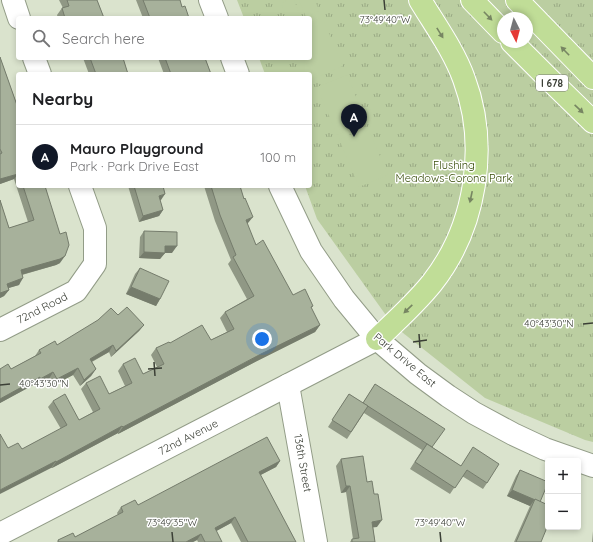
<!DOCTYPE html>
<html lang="en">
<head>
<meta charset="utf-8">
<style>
	body { margin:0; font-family:Quicksand,sans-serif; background:#f6f6f6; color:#202124 }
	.controls { position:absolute; right:12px; bottom:12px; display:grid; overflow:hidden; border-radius:4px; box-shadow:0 2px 6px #0003 }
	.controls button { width:36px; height:36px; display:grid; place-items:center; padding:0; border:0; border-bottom:1px solid #e0e0e0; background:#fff; color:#202124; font:20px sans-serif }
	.compass { position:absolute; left:497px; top:12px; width:36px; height:36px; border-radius:50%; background:#fff; box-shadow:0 2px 6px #0003; rotate:174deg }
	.you { position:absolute; left:262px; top:339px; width:14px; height:14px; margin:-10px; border:3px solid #fff; border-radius:50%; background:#1a73e8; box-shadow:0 0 0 6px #1a73e833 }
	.badge { display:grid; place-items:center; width:26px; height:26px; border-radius:50%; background:#111827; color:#fff; font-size:13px; font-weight:700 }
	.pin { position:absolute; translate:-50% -33px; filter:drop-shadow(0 1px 2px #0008) }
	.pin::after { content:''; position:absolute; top:21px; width:14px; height:12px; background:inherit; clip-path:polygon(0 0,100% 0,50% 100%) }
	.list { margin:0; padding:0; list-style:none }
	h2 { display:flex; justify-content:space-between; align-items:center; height:52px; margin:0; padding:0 16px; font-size:17px }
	h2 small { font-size:13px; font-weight:400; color:#757577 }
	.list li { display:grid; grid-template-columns:26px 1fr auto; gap:12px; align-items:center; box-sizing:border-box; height:64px; padding:0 16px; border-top:1px solid #e0e0e0 }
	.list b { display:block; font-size:15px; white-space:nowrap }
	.list p { margin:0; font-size:13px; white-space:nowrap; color:#757577 }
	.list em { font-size:13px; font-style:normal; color:#757577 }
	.icon { flex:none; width:22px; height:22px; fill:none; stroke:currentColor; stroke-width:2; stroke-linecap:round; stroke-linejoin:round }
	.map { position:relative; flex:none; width:593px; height:542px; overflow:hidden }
	.search { position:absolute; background:#fff; box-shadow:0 2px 6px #0003; left:16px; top:16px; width:296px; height:44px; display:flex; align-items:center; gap:10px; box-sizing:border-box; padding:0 14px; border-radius:4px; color:#757577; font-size:15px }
	.panel { position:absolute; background:#fff; box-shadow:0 2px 6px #0003; left:16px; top:72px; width:296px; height:116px; border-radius:4px }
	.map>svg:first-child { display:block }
	.park { fill:url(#park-tufts); fill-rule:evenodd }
	.pitch { fill:#bbcea1 }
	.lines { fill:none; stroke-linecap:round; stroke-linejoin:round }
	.minor-casing { stroke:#929c87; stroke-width:24 }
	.highway-casing { stroke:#fff; stroke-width:24 }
	.minor { stroke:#fff; stroke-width:22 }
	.highway { stroke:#c0dd97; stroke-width:22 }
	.wall { fill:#909885 }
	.shaded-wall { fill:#757c6c }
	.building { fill:#a7b19b; stroke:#757c6c }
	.oneway { fill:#778662 }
	.ticks { fill:none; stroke:#3b3f36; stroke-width:1.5 }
	.labels { text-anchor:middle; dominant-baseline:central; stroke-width:3; stroke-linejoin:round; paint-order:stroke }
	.shield { fill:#fff; stroke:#767972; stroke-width:1 }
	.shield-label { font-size:10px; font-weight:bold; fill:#3b3f36 }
	.park-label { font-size:11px; fill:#334903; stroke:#fff }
	.street-label { font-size:11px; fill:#3b3f36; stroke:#fff }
	.ticks-label { font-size:10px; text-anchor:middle; fill:#3b3f36; stroke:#fff; stroke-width:3; stroke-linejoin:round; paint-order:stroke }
</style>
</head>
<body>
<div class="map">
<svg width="593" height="542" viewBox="0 0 593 542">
	<defs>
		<pattern id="park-tufts" width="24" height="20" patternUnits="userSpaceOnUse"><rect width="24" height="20" fill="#bbcea1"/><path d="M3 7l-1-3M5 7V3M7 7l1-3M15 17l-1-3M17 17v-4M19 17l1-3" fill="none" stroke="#99a984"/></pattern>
	</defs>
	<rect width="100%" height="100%" fill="#dae3cd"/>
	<path class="park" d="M237 0H593V442L585 440 485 398 393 325 317 219 305 186H310V74H265L259 58H310V18H244ZM503 18H527V42H503Z"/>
	<g class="pitch">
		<path d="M288 0H294L301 18H287L281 3Z"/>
		<path d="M299 0H315L319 11 306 17Z"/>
		<path d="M322 17 343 66 313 79 304 58H310V23Z"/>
		<path d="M347 75 367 123 337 135 317 87Z"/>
		<path d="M368 128 388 175 359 187 339 139Z"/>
	</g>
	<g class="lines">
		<g class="minor-casing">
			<g id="minor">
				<path d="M13 0 19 18"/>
				<path d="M210 0 217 18"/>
				<path d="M34 58 40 74"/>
				<path d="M232 58 238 74"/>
				<path d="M280 186 311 251 344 299 377 339 418 374 448 396 474 413 513 434 545 449 593 466"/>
				<path d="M0 330 76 291 95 264V228L80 186"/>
				<path d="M288 385 316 542"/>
				<path d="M0 534 377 339"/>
			</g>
		</g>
		<g class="highway-casing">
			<g id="highway">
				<path d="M472 0 503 32"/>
				<path d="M517 0 593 78"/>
				<path d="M512 42 548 78 593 122"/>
				<path d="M377 339C396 321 416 303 432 283 476 227 489 146 464 79 454 51 435 25 420 0"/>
			</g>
		</g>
		<use href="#minor" class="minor"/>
		<use href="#highway" class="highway"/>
	</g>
	<g class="wall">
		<path d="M59 0H97L104 18H58L57 15 62 8H63Z"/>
		<path d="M136 0H180L182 7 189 18H143Z"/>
		<path d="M0 57 18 108V186H45L60 263 56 265 22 275 19 285 8 288 9 290 4 296 0 298V200L9 228 28 222 14 179 0 184Z"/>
		<path d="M83 58H123L128 74H89Z"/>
		<path d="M158 58H205L211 74H164Z"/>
		<path d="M128 186H163L160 200 163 210 159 216 139 222Z"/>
		<path d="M204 186H240L248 223 247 224 256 245 293 295 313 306 311 308 320 325 315 332 257 361 118 434V433L52 468H51L8 448 22 449 61 429 48 407 53 401 79 420 93 412 81 389 86 383 109 394 125 386 118 371 123 364 143 374 157 367 151 355 156 348 170 343 211 340 227 332 220 318 225 312 247 299 228 264 231 260 215 221Z"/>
		<path d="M144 231 172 253H165L160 259 139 258 140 237Z"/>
		<path d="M140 268 160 299 156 306 126 294 135 274Z"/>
		<path d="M118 315 144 325 139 331 111 357 109 352 92 362 96 369 91 376 80 386 73 375 52 386 49 379 36 385 35 384 0 403V369H11L35 356 39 350 57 345Z"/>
		<path d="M375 384 432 447 487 483 483 489 462 476 450 494 410 469 422 450 364 413 347 439 328 427 349 394 363 403Z"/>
		<path d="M341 459 367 482 377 527H373L375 542H350L352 539H353L346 492 341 493 336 466Z"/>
		<path d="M280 461 276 467 260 475 296 542H241L231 523 216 531 222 542H198L197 540 193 542H57L58 540 75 537 118 515 117 513 121 507 138 505Z"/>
		<path d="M520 470 540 502 541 542H514L530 506 507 496 516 476Z"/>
		<path d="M593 531V542H592Z"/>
	</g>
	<g class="shaded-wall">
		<path d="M18 174 14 179 0 184V179Z"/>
		<path d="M165 194 161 200 154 202 159 196Z"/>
		<path d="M163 210 159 216 139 222 143 216Z"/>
		<path d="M253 217 248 223 241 226 246 220Z"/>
		<path d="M165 246H177L172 253H165L160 259 139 258 144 252Z"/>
		<path d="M65 256 60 263 56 265 17 276 21 270Z"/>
		<path d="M23 278 19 285 2 290 7 284Z"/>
		<path d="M131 287 160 299 156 306 126 294Z"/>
		<path d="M9 290 4 296 0 298V293Z"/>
		<path d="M144 325 139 331 111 357 116 351Z"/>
		<path d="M320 325 315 332 257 361 118 434 123 427 261 354Z"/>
		<path d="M113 345 109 352 85 365 90 359Z"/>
		<path d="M78 368 73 375 52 386 57 379Z"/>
		<path d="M96 369 91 376 80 386 84 380Z"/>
		<path d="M53 372 49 379 36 385 40 379Z"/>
		<path d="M40 377 35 384 0 403V399Z"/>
		<path d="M122 426 118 433 52 468 56 462Z"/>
		<path d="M56 461 51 468 0 494V490Z"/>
		<path d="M280 461 276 467 255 478 259 472Z"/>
		<path d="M346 486H350L346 492 341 493Z"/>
		<path d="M512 490 540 502 535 499 530 506 507 496Z"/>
		<path d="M235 517 231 523 211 534 215 528Z"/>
		<path d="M382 520 377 527 368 528 372 522Z"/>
		<path d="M201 534 197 540 193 542H186Z"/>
	</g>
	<g class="building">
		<path d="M67 0H97L104 18H65L62 8 69 6Z"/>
		<path d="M143 0H180L182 7 185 6 189 18H150Z"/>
		<path d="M0 57 18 108V174L0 179V154L2 153 0 149Z"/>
		<path d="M90 58H123L128 74H96Z"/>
		<path d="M165 58H205L211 74H171Z"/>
		<path d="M23 186H45L60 234 66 232 69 245 65 256 60 259 21 270 23 278 7 284 9 290 0 293V200L9 228 34 220Z"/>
		<path d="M134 186H163L165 194 159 196 163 210 143 216Z"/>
		<path d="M211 186H240L244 199 245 198 253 217 246 220 256 245 263 240 293 295 305 289 313 306 311 307 320 325 261 354 123 427 122 426 56 462V461L0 490V434L8 448 18 443 22 449 67 425 53 401 65 394 79 420 100 409 86 383 100 376 109 394 132 383 123 364 135 358 143 374 164 364 156 348 169 342 170 343 202 325 211 340 234 329 225 312 254 296 233 257 236 255 220 215Z"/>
		<path d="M144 231 177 232V246H165V253L144 252Z"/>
		<path d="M140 268 169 281 160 299 131 287Z"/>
		<path d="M127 307 144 325 116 351 113 345 90 359 96 369 84 380 78 368 57 379 53 372 40 379V377L0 399V369L8 364 11 369 41 353 39 350 55 341 57 345 98 320 111 308 118 315Z"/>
		<path d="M375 384 445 429 432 447 363 403Z"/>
		<path d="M349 394 368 406 351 432 332 420Z"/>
		<path d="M267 437 280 461 259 472 296 542H248L235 517 215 528 222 542H205L201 534 186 542H59L58 540 73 533 75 537 123 512 121 507 135 500 138 505Z"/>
		<path d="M427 444 461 466 473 447 499 464 487 483 467 470 455 488 415 462Z"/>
		<path d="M363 456 367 482 372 481 374 494H378L382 520 372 522 375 542H352V539L359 538 350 486H346L341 459Z"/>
		<path d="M520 470 548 482V483L540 502 512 490Z"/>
		<path d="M535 499 548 505V525L541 542H516Z"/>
	</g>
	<defs><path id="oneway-solid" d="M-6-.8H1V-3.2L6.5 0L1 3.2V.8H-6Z"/></defs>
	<g class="oneway">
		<use href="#oneway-solid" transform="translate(488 16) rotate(46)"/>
		<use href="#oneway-solid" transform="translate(440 33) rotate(58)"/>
		<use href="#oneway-solid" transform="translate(565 51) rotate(-134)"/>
		<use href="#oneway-solid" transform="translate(579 109) rotate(43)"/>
		<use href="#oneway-solid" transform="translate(471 197) rotate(102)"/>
		<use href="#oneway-solid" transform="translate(408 309) rotate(136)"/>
	</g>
	<path class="ticks" d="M384 0 385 10M583 324 593 323M419 334 420 348M413 342 427 340M154 362 155 376M148 369 162 368M0 385 10 384M172 532 173 542M440 532 441 542"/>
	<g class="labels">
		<rect class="shield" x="536" y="75" width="32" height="16" rx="3"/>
		<g class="shield-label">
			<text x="552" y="83">I 678</text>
		</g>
		<g class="park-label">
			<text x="454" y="165">Flushing<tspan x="454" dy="13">Meadows-Corona Park</tspan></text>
		</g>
		<g class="street-label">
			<text transform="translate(42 308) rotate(-27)">72nd Road</text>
			<text transform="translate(405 360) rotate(40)">Park Drive East</text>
			<text transform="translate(188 437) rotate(-27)">72nd Avenue</text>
			<text transform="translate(303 463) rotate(80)">136th Street</text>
		</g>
	</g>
	<g class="ticks-label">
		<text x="385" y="23">73°49'40"W</text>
		<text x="549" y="327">40°43'30"N</text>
		<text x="44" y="387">40°43'30"N</text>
		<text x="172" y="526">73°49'35"W</text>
		<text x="440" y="526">73°49'40"W</text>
	</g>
</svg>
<div class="controls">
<button>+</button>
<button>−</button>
</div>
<svg class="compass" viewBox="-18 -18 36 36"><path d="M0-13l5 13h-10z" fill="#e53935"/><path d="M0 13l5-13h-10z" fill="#757577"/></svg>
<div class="you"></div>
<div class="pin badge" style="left:354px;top:137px">A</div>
<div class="search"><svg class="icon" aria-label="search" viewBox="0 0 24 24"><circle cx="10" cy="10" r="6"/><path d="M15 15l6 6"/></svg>Search here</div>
<section class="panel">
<h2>Nearby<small></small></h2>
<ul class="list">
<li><span class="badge">A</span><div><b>Mauro Playground</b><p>Park · Park Drive East</p></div><em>100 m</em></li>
</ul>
</section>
</div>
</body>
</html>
